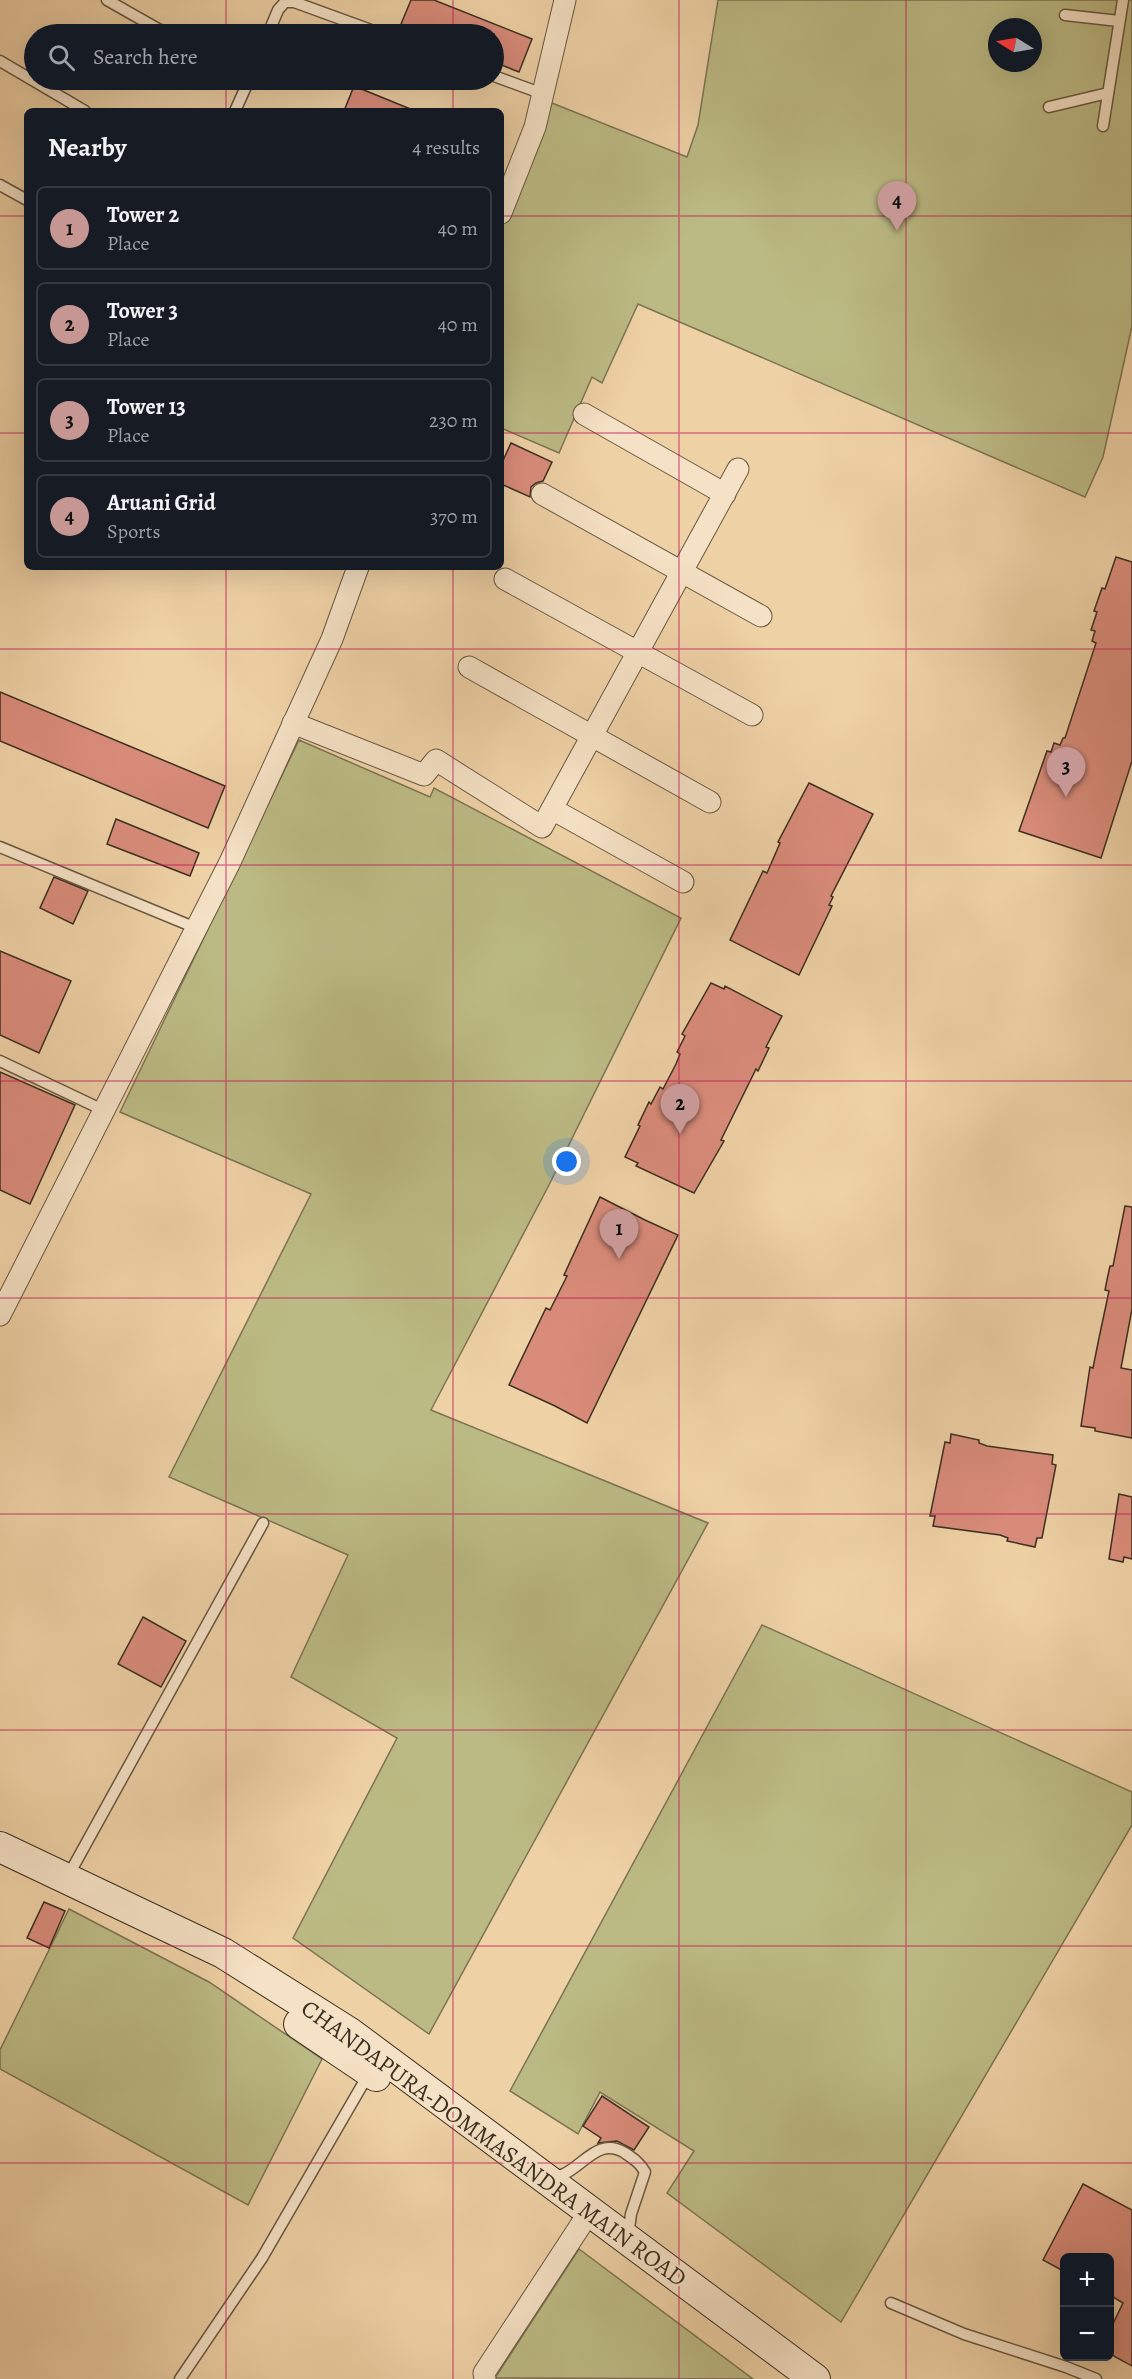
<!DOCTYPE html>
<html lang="en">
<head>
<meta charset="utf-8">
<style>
	body { margin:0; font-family:Alegreya,serif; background:#242831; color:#f1f3f6 }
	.controls { position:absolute; right:18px; bottom:18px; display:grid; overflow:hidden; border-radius:9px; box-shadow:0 6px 24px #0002 }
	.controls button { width:54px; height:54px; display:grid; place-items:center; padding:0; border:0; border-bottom:2px solid #363941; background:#171b24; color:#f1f3f6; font:30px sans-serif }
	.compass { position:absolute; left:988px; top:18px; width:54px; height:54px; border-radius:50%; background:#171b24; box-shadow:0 6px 24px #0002; rotate:281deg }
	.you { position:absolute; left:567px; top:1162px; width:21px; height:21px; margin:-15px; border:4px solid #fff; border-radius:50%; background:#1a73e8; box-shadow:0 0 0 9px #1a73e833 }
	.badge { display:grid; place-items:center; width:39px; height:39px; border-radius:50%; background:#c59692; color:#111; font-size:20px; font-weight:700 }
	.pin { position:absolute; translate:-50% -50px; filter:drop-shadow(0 2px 3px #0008) }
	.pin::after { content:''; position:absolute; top:32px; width:21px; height:18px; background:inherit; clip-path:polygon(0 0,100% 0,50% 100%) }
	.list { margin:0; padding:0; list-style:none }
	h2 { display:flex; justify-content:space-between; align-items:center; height:78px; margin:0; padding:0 24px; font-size:26px }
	h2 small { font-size:20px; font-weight:400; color:#9ea1a6 }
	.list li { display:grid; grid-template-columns:39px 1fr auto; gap:18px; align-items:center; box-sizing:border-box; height:84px; margin:0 12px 12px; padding:0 12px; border:2px solid #363941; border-radius:9px }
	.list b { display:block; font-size:22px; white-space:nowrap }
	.list p { margin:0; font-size:20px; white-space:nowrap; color:#9ea1a6 }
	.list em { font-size:20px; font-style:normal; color:#9ea1a6 }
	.icon { flex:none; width:33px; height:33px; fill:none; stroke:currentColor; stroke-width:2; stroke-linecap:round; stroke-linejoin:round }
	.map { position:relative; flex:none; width:1132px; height:2379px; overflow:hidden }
	.search { position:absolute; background:#171b24; box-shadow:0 6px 24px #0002; left:24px; top:24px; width:480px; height:66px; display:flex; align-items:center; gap:15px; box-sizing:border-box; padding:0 21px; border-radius:33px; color:#9ea1a6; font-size:22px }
	.panel { position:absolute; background:#171b24; box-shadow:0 6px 24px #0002; left:24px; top:108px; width:480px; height:462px; border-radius:9px }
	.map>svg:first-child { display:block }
	.green { fill:#bcba84; stroke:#7c7452; stroke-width:1.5; fill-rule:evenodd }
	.building { fill:#da8c7b; stroke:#3b2f21; stroke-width:1.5 }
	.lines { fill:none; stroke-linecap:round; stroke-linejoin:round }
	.service-casing { stroke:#685842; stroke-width:13 }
	.minor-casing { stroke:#685842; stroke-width:23 }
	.secondary-casing { stroke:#3b2f21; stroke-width:32 }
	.service { stroke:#f5e1c5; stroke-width:10 }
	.minor { stroke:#f5e1c5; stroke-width:21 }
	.secondary { stroke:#f5e1c5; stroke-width:30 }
	.grid { fill:none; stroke:#c2185b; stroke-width:1.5; stroke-opacity:0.55 }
	.labels { text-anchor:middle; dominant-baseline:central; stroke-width:5; stroke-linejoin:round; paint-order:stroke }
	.street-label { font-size:24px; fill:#3b2f21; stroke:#f5e1c5 }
</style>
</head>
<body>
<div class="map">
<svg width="1132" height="2379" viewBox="0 0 1132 2379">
	<rect width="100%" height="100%" fill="#efd1a6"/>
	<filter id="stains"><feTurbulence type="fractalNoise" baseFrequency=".00333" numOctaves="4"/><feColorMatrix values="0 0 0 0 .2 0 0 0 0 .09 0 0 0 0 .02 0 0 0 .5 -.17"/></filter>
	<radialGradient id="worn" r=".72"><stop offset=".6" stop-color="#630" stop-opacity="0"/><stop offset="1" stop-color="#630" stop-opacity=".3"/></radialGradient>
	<g class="green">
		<path d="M718 0H1132V326L1103 457 1085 497 638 304 602 383 592 377 559 453 501 428V230L552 103 687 157 698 125ZM997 27H1033V63H997Z"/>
		<path d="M299 740 430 797 434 788 681 918 549 1185 431 1410 708 1523 429 2034 293 1938 397 1738 291 1677 348 1555 169 1477 311 1194 120 1112Z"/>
		<path d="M762 1625 1132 1792V1825L841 2322 667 2193 694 2151 600 2092 578 2134 510 2091Z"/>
		<path d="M69 1909 209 1982 322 2059 248 2205 0 2069V2050Z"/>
		<path d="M579 2249 753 2379 495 2378Z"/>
	</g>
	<g class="building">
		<path d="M411 0H434L532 39 519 72 494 62V34H426L401 24Z"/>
		<path d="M354 86 413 110V111H344Z"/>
		<path d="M511 443 552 462 543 481 536 483 531 487 530 497 501 484V465Z"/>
		<path d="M1116 557 1132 562V761L1101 858 1019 831 1047 751 1051 752 1054 743 1060 745 1063 738H1065L1096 643 1092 641 1095 631 1091 630 1097 612 1094 611 1102 588 1105 589Z"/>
		<path d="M0 692 225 786 208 828 0 741Z"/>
		<path d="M809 783 873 814 831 896 833 897 829 905 832 906 799 975 730 940 763 871 767 873 780 843 778 842Z"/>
		<path d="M116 819 199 853 190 876 107 844Z"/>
		<path d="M54 877 88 891 73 924 40 908Z"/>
		<path d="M0 951 71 981 39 1053 0 1035Z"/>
		<path d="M711 983 724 989 725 986 782 1016 766 1047 769 1048 758 1071 756 1069 721 1140 724 1141 694 1193 636 1166 638 1163 625 1157 640 1126 638 1125 649 1102 651 1104 660 1087 663 1089 676 1064 680 1054 677 1052 685 1036 682 1034Z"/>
		<path d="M0 1072 75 1105 30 1204 0 1190Z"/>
		<path d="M600 1197 645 1220 678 1235 587 1423 555 1406 509 1385 546 1308 550 1310 567 1276 564 1275Z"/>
		<path d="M1125 1206 1132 1207V1309L1121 1368 1132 1370V1438L1095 1431V1428L1081 1426 1090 1367 1093 1368 1099 1338 1109 1291 1105 1290 1107 1280 1110 1266H1113Z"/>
		<path d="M951 1434 979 1440V1443L987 1446 1053 1455 1052 1464 1056 1465 1042 1538H1037L1035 1547 1007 1541 1008 1538 1000 1535 933 1526 935 1516H930L945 1442 950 1443Z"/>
		<path d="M1119 1494 1132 1497V1559L1124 1557 1123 1562 1109 1559Z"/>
		<path d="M143 1617 186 1641 161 1687 118 1664Z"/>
		<path d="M44 1902 65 1911 49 1948 27 1938Z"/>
		<path d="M602 2096 649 2127 634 2150 617 2141 598 2143 601 2138 583 2126Z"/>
		<path d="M1083 2184 1132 2210V2366L1110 2354V2330L1123 2303 1110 2295V2258H1065V2272L1043 2260Z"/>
	</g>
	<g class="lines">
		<g class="service-casing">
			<g id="service">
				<path d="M107 0 167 34"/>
				<path d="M1065 15 1119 21"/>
				<path d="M268 34 278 10 285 2H294L382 34"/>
				<path d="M0 61 85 111"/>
				<path d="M494 76 543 94"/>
				<path d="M1049 107 1108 93"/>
				<path d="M235 111 249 80"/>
				<path d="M1103 126 1123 0"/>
				<path d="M0 185 27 200"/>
				<path d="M0 847 196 928"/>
				<path d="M0 1061 103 1110"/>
				<path d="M67 1878 263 1523"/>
				<path d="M550 2178C554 2177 560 2176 564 2174 585 2164 599 2137 625 2153 634 2159 640 2163 645 2172L631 2214 628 2236"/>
				<path d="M891 2303 964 2334 1066 2367 1096 2379"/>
				<path d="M180 2379 262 2258 368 2075"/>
			</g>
		</g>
		<g class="minor-casing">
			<g id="minor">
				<path d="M501 213 535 127 565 0"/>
				<path d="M584 414 725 494"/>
				<path d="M542 494 761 616"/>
				<path d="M505 579 752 715"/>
				<path d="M469 667 710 802"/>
				<path d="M293 723 424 775 436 760 542 827 738 469"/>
				<path d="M552 809 683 882"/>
				<path d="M0 1315 230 862 332 639 358 567"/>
				<path d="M485 2379 484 2373 590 2211"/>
			</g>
		</g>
		<g class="secondary-casing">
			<g id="secondary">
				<path d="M0 1847 223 1953 350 2033 815 2379"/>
				<path d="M299 2024 376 2076"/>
			</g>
		</g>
		<use href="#service" class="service"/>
		<use href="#minor" class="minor"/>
		<use href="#secondary" class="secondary"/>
	</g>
	<path class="grid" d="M226 0V34M453 0V34M679 0V2379M906 0V2379M226 80V111M453 80V111M0 216H27M501 216H1132M0 433H27M501 433H1132M226 567V2379M453 567V2379M0 649H1132M0 865H1132M0 1081H1132M0 1298H1132M0 1514H1132M0 1730H1132M0 1946H1132M0 2163H1132"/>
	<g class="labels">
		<g class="street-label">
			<text transform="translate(494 2143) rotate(36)">CHANDAPURA-DOMMASANDRA MAIN ROAD</text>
		</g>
	</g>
	<rect width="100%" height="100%" filter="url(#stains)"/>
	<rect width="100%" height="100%" fill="url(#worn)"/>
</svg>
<div class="controls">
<button>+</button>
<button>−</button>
</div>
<svg class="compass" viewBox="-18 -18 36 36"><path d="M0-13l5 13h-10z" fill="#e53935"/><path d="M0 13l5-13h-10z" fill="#9ea1a6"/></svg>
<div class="you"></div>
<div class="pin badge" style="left:619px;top:1259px">1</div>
<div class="pin badge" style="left:680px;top:1134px">2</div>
<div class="pin badge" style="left:1066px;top:797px">3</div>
<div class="pin badge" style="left:897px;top:231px">4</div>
<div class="search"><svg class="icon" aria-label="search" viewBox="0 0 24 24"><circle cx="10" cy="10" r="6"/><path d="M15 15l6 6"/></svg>Search here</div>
<section class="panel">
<h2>Nearby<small>4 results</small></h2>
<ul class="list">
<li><span class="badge">1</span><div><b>Tower 2</b><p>Place</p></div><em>40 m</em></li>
<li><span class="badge">2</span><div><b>Tower 3</b><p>Place</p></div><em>40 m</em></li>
<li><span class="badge">3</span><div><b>Tower 13</b><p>Place</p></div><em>230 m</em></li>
<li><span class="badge">4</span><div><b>Aruani Grid</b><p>Sports</p></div><em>370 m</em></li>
</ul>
</section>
</div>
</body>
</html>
